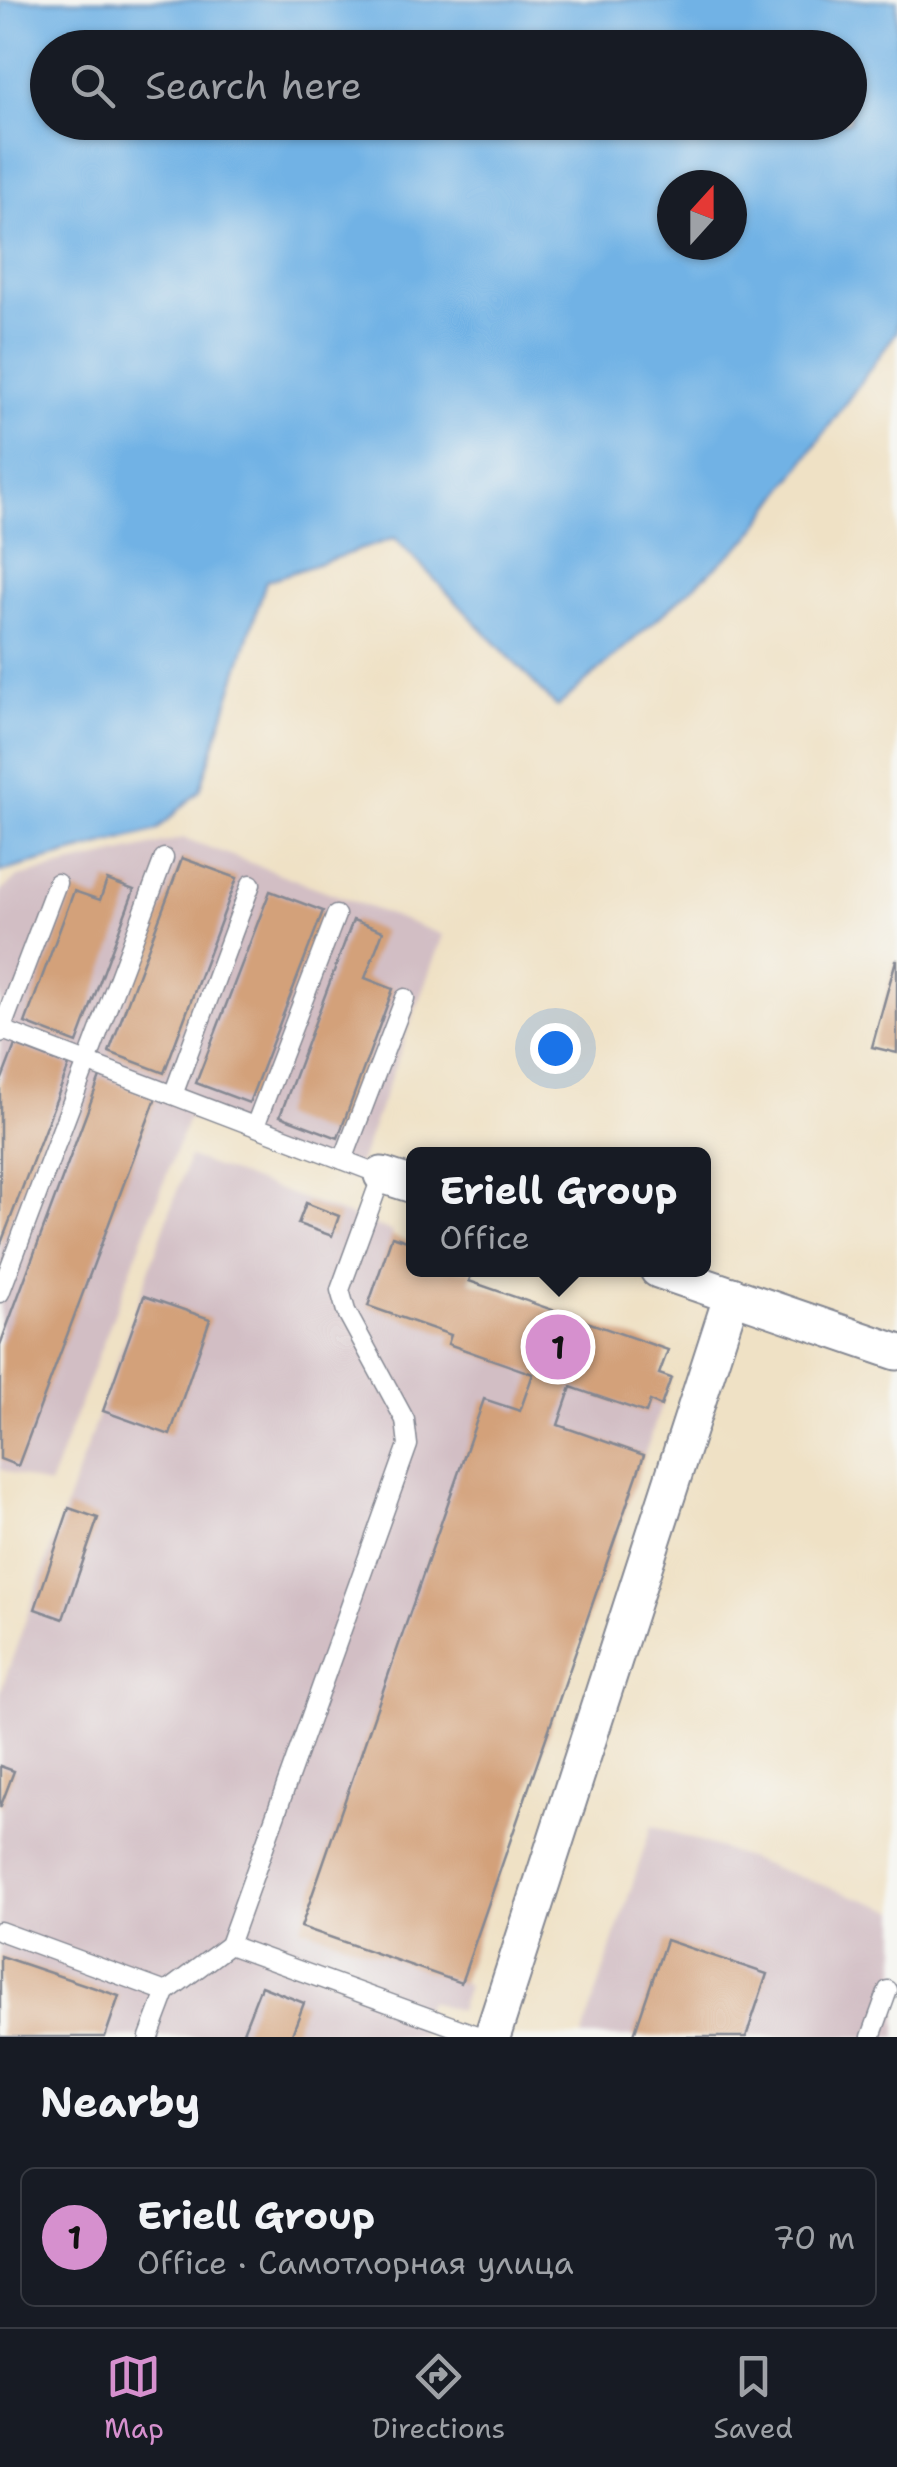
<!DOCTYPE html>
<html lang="en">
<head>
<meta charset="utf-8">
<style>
	body { margin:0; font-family:"Shantell Sans",sans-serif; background:#242831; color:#f1f3f6 }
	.compass { position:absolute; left:657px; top:170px; width:90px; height:90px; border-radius:50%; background:#171b24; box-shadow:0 2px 8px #0004; rotate:21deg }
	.you { position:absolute; left:555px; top:1048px; width:35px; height:35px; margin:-25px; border:8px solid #fff; border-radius:50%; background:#1a73e8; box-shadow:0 0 0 15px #1a73e833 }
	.badge { display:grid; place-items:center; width:65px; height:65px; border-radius:50%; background:#d690ce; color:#111; font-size:32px; font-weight:700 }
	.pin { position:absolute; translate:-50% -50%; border:5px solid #fff; box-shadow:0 2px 10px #0006 }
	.popup { position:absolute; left:406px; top:1147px; width:305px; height:130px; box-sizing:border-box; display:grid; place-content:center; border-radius:15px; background:#171b24; filter:drop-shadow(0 2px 8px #0005); font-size:32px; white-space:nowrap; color:#9ea1a6 }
	.popup b { font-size:38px; color:#f1f3f6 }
	.popup::after { content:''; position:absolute; left:50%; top:100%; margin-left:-20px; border:20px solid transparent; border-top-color:#171b24 }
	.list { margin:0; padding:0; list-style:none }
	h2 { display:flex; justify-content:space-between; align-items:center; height:130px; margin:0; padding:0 40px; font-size:42px }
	h2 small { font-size:32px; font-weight:400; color:#9ea1a6 }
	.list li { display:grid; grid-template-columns:65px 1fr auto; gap:30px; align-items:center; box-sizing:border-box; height:140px; margin:0 20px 20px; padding:0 20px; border:2px solid #363941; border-radius:15px }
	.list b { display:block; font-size:38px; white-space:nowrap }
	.list p { margin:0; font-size:32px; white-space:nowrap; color:#9ea1a6 }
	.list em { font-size:32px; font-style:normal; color:#9ea1a6 }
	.icon { flex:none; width:55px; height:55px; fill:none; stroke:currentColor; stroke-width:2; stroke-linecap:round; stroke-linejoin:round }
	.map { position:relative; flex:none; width:897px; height:2037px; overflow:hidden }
	.search { position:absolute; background:#171b24; box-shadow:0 2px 8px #0004; left:30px; right:30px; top:30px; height:110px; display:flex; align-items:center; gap:25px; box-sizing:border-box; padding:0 35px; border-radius:55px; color:#9ea1a6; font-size:38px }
	.sheet { height:290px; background:#171b24 }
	nav { display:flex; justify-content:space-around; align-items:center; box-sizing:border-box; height:140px; border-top:2px solid #363941; background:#171b24; font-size:28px; color:#9ea1a6 }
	nav a { display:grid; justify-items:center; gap:5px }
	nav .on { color:#d690ce }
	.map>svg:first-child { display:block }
	.industrial { fill:#d2bec4 }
	.water { fill:#71b2e5; stroke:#4670a2; stroke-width:2.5; fill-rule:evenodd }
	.building { fill:#d3a17a }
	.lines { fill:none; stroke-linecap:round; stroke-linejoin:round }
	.service-casing { stroke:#858892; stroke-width:21 }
	.minor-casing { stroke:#858892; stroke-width:39 }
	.service { stroke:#fff; stroke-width:18 }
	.minor { stroke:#fff; stroke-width:35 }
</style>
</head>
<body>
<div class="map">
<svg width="897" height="2037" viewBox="0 0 897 2037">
	<rect width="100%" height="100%" fill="#f6f6f2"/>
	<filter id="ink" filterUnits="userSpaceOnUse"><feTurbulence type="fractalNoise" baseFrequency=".01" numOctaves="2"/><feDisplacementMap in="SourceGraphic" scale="20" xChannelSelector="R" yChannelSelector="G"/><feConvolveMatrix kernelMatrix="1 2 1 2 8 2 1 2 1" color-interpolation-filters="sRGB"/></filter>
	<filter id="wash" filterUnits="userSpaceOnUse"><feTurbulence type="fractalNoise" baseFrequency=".0048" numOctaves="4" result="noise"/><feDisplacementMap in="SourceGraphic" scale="40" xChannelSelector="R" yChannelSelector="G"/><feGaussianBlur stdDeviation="2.25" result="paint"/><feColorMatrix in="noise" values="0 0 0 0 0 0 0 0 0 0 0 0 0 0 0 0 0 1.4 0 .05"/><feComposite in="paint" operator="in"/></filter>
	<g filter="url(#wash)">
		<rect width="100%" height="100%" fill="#efe1c5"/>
		<g class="industrial">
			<path d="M184 838 443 935 353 1180 188 1118 49 1486 0 1469V892L18 877Z"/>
			<path d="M189 1157 393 1232 392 1236 413 1243V1270H473L470 1281 668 1350 660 1373 671 1378 462 1982 467 1985 459 2011 428 2001 418 2027 424 2037H0V1693Z"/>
			<path d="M652 1825 897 1911V2037H582Z"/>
		</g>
		<path class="water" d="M0 0H897V331L749 538 557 707 395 538 266 581 200 790 157 830 0 872ZM48 48H850V122H48ZM672 185H732V245H672Z"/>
		<g id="blocks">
			<g class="building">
				<path d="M182 858 237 878 164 1073 109 1052Z"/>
				<path d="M107 880 134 890 77 1043 25 1023 74 891 100 900Z"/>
				<path d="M270 891 323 911 249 1103 196 1083Z"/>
				<path d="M353 920 383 931 365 978 393 989 338 1138 280 1116Z"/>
				<path d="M896 960H897V1053L872 1047Z"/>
				<path d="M15 1045 69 1066 0 1246V1084Z"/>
				<path d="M100 1077 156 1098 18 1466 0 1459V1345Z"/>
				<path d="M306 1203 339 1216 332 1236 298 1224Z"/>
				<path d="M392 1236 413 1243V1270H473L469 1281 668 1350 659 1374 671 1378 661 1406 650 1401 646 1413 571 1387 558 1425 644 1455 461 1983 301 1927 484 1399 520 1411 533 1374 448 1344 451 1335 368 1306Z"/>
				<path d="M144 1296 210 1319 170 1435 103 1411Z"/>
				<path d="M69 1508 98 1518 63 1619 35 1609Z"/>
				<path d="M0 1766 14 1771 0 1808Z"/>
				<path d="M666 1940 767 1974 746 2037H633Z"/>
				<path d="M0 1956 119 1996 105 2037H0Z"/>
				<path d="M261 1986 304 2003 291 2037H241Z"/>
			</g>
		</g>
	</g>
	<g filter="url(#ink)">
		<use href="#blocks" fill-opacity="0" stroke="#858892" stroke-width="2.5"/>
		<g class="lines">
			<g class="service-casing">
				<g id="service">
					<path d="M0 1029 382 1175 340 1290 346 1311 405 1420 408 1445 229 1945 166 1992 149 2037"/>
					<path d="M0 1033 57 883"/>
					<path d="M173 1095 251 884"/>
					<path d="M255 1126 336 915"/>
					<path d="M343 1160 405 998"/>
					<path d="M0 1293 164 858"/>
					<path d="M0 1931 166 1992"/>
					<path d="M229 1945 482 2037"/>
					<path d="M871 2037 888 1990"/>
				</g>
			</g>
			<g class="minor-casing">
				<g id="minor">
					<path d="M382 1175 413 1185"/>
					<path d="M658 1270 897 1352"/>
					<path d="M492 2037 732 1295"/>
				</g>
			</g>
			<use href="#service" class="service"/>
			<use href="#minor" class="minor"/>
		</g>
	</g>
</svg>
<svg class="compass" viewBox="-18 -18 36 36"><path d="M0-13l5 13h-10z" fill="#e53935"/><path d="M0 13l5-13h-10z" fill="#9ea1a6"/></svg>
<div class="you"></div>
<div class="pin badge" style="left:558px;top:1347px">1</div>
<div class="popup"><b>Eriell Group</b>Office</div>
<div class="search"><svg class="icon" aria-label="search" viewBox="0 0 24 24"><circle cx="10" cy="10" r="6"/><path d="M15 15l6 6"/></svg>Search here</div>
</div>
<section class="sheet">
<h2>Nearby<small></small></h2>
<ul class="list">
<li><span class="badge">1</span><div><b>Eriell Group</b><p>Office · Самотлорная улица</p></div><em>70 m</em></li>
</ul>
</section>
<nav>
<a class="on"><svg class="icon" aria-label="map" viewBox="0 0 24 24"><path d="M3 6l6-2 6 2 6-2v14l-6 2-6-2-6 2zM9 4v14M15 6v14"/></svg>Map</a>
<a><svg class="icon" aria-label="directions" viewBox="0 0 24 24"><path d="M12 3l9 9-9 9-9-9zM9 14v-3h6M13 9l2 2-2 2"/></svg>Directions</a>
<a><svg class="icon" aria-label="saved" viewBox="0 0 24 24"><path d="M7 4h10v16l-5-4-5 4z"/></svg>Saved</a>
</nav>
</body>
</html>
